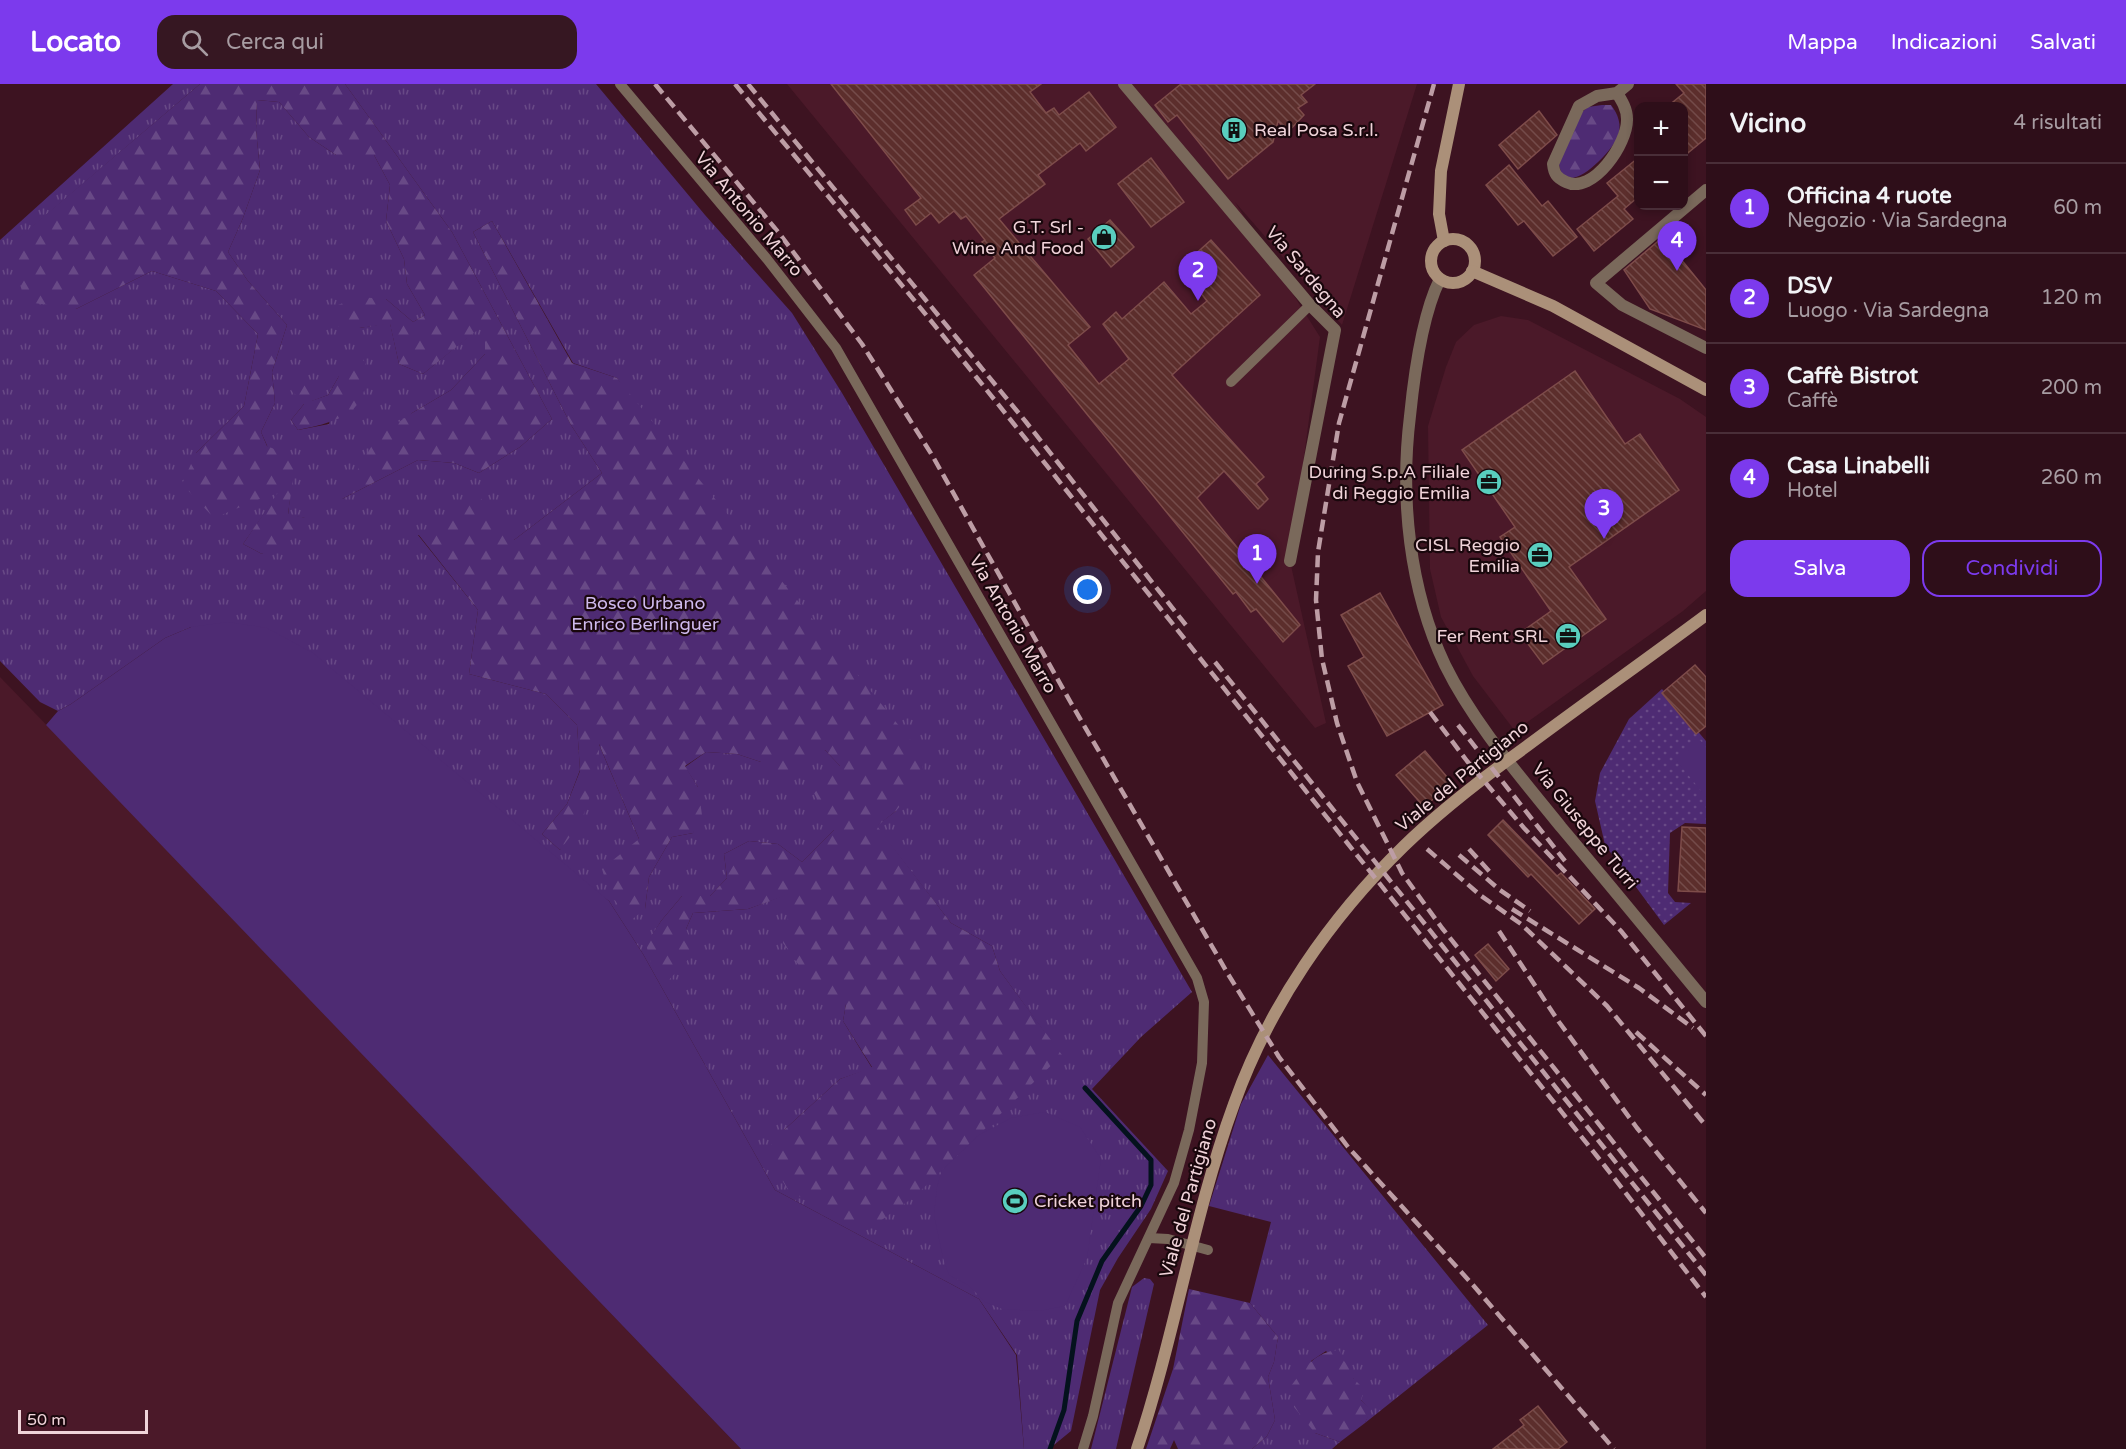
<!DOCTYPE html>
<html lang="it">
<head>
<meta charset="utf-8">
<style>
	body { margin:0; font-family:"Varela Round",sans-serif; background:#361722; color:#f1f3f6 }
	.controls { position:absolute; right:18px; top:18px; display:grid; overflow:hidden; border-radius:12px; box-shadow:0 3px 9px #0003 }
	.controls button { width:54px; height:54px; display:grid; place-items:center; padding:0; border:0; border-bottom:2px solid #492e38; background:#2e0e19; color:#f1f3f6; font:30px sans-serif }
	.scale { position:absolute; left:18px; bottom:15px; width:130px; box-sizing:border-box; padding-left:6px; border:3px solid #f0d3d9; border-top:0; font-size:16px; line-height:21px; white-space:nowrap; color:#f0d3d9; -webkit-text-stroke:4px #19070c; paint-order:stroke }
	.you { position:absolute; left:1088px; top:506px; width:21px; height:21px; margin:-15px; border:4px solid #fff; border-radius:50%; background:#1a73e8; box-shadow:0 0 0 9px #1a73e833 }
	.badge { display:grid; place-items:center; width:39px; height:39px; border-radius:50%; background:#7c3aed; color:#fff; font-size:20px; font-weight:700 }
	.pin { position:absolute; translate:-50% -50px; filter:drop-shadow(0 2px 3px #0008) }
	.pin::after { content:''; position:absolute; top:32px; width:21px; height:18px; background:inherit; clip-path:polygon(0 0,100% 0,50% 100%) }
	.list { margin:0; padding:0; list-style:none }
	h2 { display:flex; justify-content:space-between; align-items:center; height:78px; margin:0; padding:0 24px; font-size:26px }
	h2 small { font-size:20px; font-weight:400; color:#a79ca2 }
	.list li { display:grid; grid-template-columns:39px 1fr auto; gap:18px; align-items:center; box-sizing:border-box; height:90px; padding:0 24px; border-top:2px solid #492e38 }
	.list b { display:block; font-size:22px; white-space:nowrap }
	.list p { margin:0; font-size:20px; white-space:nowrap; color:#a79ca2 }
	.list em { font-size:20px; font-style:normal; color:#a79ca2 }
	.actions { display:flex; gap:12px; padding:18px 24px }
	.actions a { flex:1; padding:14px 0; border:2px solid #7c3aed; border-radius:18px; text-align:center; font-size:21px; color:#7c3aed }
	.actions .main { background:#7c3aed; color:#fff }
	.icon { flex:none; width:33px; height:33px; fill:none; stroke:currentColor; stroke-width:2; stroke-linecap:round; stroke-linejoin:round }
	.map { position:relative; flex:none; width:1706px; height:1365px; overflow:hidden }
	header { display:flex; align-items:center; gap:36px; box-sizing:border-box; height:84px; padding:0 30px; background:#7c3aed; color:#fff }
	header strong { font-size:28px }
	nav { display:flex; gap:33px; margin-inline-start:auto; font-size:21px }
	.search { width:420px; height:54px; background:#361722; display:flex; align-items:center; gap:15px; box-sizing:border-box; padding:0 21px; border-radius:18px; color:#a79ca2; font-size:22px }
	main { display:flex }
	aside { flex:1; background:#2e0e19 }
	.map>svg:first-child { display:block }
	.built { fill:#4b1929 }
	.grass { fill:url(#grass-tufts); fill-rule:evenodd }
	.forest { fill:url(#forest-firs) }
	.park { fill:url(#park-dots) }
	.pitch { fill:#4e2b73 }
	.lines { fill:none; stroke-linecap:round; stroke-linejoin:round }
	.stream { stroke:#04121d; stroke-width:5 }
	.building { fill:url(#building-back-hatch); stroke:#7e4c4a; stroke-width:1.5 }
	.lane { stroke:#7a695b; stroke-width:10 }
	.street { stroke:#7a695b; stroke-width:12 }
	.secondary { stroke:#ab9079; stroke-width:12 }
	.rail { stroke:#bd9da5; stroke-width:4.5; stroke-dasharray:12 6; stroke-linecap:butt }
	.labels { text-anchor:middle; dominant-baseline:central; stroke-width:4.5; stroke-linejoin:round; paint-order:stroke }
	.poi-label { font-size:18px; fill:#f0d3d9; stroke:#19070c; text-anchor:end }
	.street-label { font-size:18px; fill:#f0d3d9; stroke:#19070c }
	.park-label { font-size:18px; fill:#cfbaee; stroke:#19070c }
</style>
</head>
<body>
<header>
<strong>Locato</strong>
<div class="search"><svg class="icon" aria-label="search" viewBox="0 0 24 24"><circle cx="10" cy="10" r="6"/><path d="M15 15l6 6"/></svg>Cerca qui</div>
<nav><a>Mappa</a><a>Indicazioni</a><a>Salvati</a></nav>
</header>
<main>
<div class="map">
<svg width="1706" height="1365" viewBox="0 0 1706 1365">
	<defs>
		<pattern id="grass-tufts" width="24" height="20" patternUnits="userSpaceOnUse" patternTransform="scale(1.5)"><rect width="24" height="20" fill="#4e2b73"/><path d="M3 7l-1-3M5 7V3M7 7l1-3M15 17l-1-3M17 17v-4M19 17l1-3" fill="none" stroke="#684986"/></pattern>
		<pattern id="forest-firs" width="22" height="20" patternUnits="userSpaceOnUse" patternTransform="scale(1.5)"><rect width="22" height="20" fill="#4e2b73"/><path d="M5 1l3.5 6h-7zM16 11l3.5 6h-7z" fill="#684986"/></pattern>
		<pattern id="park-dots" width="8" height="8" patternUnits="userSpaceOnUse" patternTransform="scale(1.5)"><rect width="8" height="8" fill="#4e2b73"/><path d="M2 2h.1M6 6h.1" fill="none" stroke="#684986" stroke-width="1.8" stroke-linecap="round"/></pattern>
		<pattern id="building-back-hatch" width="6" height="6" patternUnits="userSpaceOnUse" patternTransform="scale(1.5)"><rect width="6" height="6" fill="#5c2e2c"/><path d="M-1 5l2 2M0 0l6 6M5-1l2 2" fill="none" stroke="#744b4a"/></pattern>
	</defs>
	<rect width="100%" height="100%" fill="#3d1321"/>
	<g class="built">
		<path d="M787 0H1417L1342 241 1235 118 1320 253 1290 477 1326 639 1315 644Z"/>
		<path d="M1501 232 1528 236 1680 315 1706 333V507L1683 527 1515 647 1473 592 1441 533 1430 485 1428 342 1446 283 1456 258 1474 241Z"/>
		<path d="M0 593 94 690 741 1365H0Z"/>
	</g>
	<g class="grass">
		<path d="M173 0H200L18 155 76 225 152 187 216 207 258 250 244 322 196 369 280 407 243 460 262 470 305 434 288 431 290 413 261 348 275 319 272 288 287 241 248 197 228 168 243 134 260 86 256 46 257 16 279 18 309 53 336 71H374L390 101 386 137 404 175 407 200 425 231 413 238 386 215 359 244 390 239 399 280 423 290 485 239V270L451 306 412 329 342 415 418 376 454 379 479 389 520 363 552 335 452 148 345 0H596L705 131 792 229 842 309 1192 908 1141 953 1092 1005 1168 1087 1151 1125 1118 1174 1100 1206 1071 1347 1049 1365H1024L1017 1271 979 1215 775 1106 643 870 609 817 191 543 165 554 71 620 58 627 40 618 0 577V156ZM492 137 573 279 617 294 896 727 876 742 951 839 992 862 1000 887 1061 971 784 1046 840 995 872 984 843 937 846 920 793 808 748 825 693 829 686 845 647 860 661 837 682 812H710L727 794 724 770 749 757 778 760 802 778 834 746 841 683 825 666 761 678 737 670 706 668 685 683 698 703 693 749 672 753 649 793 645 825 639 755 598 658 560 766 542 750 567 720 580 686 577 641 546 610 469 590 478 526 418 451 514 456 602 389 571 341 473 148ZM339 292 329 340 298 346 291 336 304 320 328 311Z"/>
		<path d="M1268 971 1488 1241 1365 1339 1370 1326 1361 1316 1353 1294 1326 1267 1311 1277 1315 1349 1340 1358 1332 1365H1252L1267 1352 1275 1336 1268 1293 1274 1278 1278 1253 1250 1219 1271 1138 1209 1122 1241 1020Z"/>
		<path d="M1144 1194 1150 1195 1154 1200 1116 1365H1091L1132 1203Z"/>
	</g>
	<g class="forest">
		<path d="M200 0H345L452 148 552 335 520 363 479 389 454 379 418 376 340 416 377 353 412 329 451 306 485 270V240L423 290 399 280 390 240 359 244 338 243V221L358 213 386 215 413 238 425 231 407 200 404 175 386 137 390 101 374 71H336L309 53 279 18 257 16 256 46 260 86 243 134 228 168 248 197 287 241 272 288 275 319 261 348 267 362 296 374 288 430 306 434 289 457 262 470 243 460 279 407 214 434 182 400 196 369 244 322 258 250 216 207 152 187 76 225 27 218 15 187 17 155Z"/>
		<path d="M1602 21H1611C1618 30 1622 41 1618 52 1613 67 1564 119 1559 80L1582 28 1588 23Z"/>
		<path d="M492 137 572 279 617 294 921 669 924 693 896 727 877 742 951 839 992 862 1000 887 1062 971 914 1113 876 1140H849L788 1106 765 1068 784 1046 840 995 872 983 843 937 846 920 825 918 783 859 793 809 748 825 693 829 686 845 695 868 667 898 652 884 646 860 661 837 682 812H710L727 794 724 770 749 757 778 760 802 778 834 746 814 709 840 682 825 666 791 693 761 678 737 670 706 668 685 682 698 703 702 731 693 749 672 753 649 793 645 825 630 837 609 808 602 785 639 755 599 660V677L590 712 581 738 560 766 542 750 567 720 580 687 577 641 546 610 469 590 478 526 418 450 479 412 514 456 602 389 571 341 473 148Z"/>
		<path d="M356 272 366 278C365 287 367 298 364 307 357 335 321 341 298 346L291 336 304 320 291 306 295 296 312 297 311 317 328 311 339 292Z"/>
		<path d="M1189 1205 1250 1219 1278 1253 1274 1278 1268 1293 1275 1336 1267 1352 1252 1365H1178L1174 1356 1170 1365H1146L1173 1285Z"/>
		<path d="M1339 1266 1344 1277 1353 1283V1294L1364 1305 1361 1316 1371 1326 1365 1339 1340 1358 1315 1349 1294 1323 1291 1302C1306 1283 1314 1268 1339 1266Z"/>
	</g>
	<path class="park" d="M1662 605 1706 657V740L1685 739 1670 749 1668 809 1675 818 1691 819 1664 841 1605 761 1595 717 1600 689 1629 635Z"/>
	<g class="pitch">
		<path d="M228 538 267 544 313 569 609 817 643 870 775 1106 979 1215 1016 1271 1024 1365H741L46 641 58 627 71 620 165 554 191 543Z"/>
		<path d="M1700 656 1706 664V713L1677 677Z"/>
		<path d="M1045 1028 1080 1043 1101 1075 1087 1174 1065 1222 1038 1227 1002 1225 985 1218 968 1201 949 1191 943 1174 934 1131 937 1103 942 1086 979 1051 1011 1034Z"/>
	</g>
	<g class="lines">
		<path class="stream" d="M1050 1365 1064 1326 1077 1237 1102 1177 1141 1122 1151 1101V1076L1085 1004"/>
	</g>
	<g class="building">
		<path d="M831 0H1041L1030 8 1046 29 1054 24 1059 31 1089 8 1116 43 1086 67 1080 59 1038 91 1045 100 999 135 1090 243 1068 261 1099 300 1129 275 1103 240 1116 228 1122 235 1164 198 1191 230 1207 217 1181 183 1211 156 1260 211 1172 291 1264 393 1256 400 1268 415 1258 425 1224 387 1197 414 1300 541 1283 558 1256 525 1251 528 1236 508 1233 510 974 191 995 174 982 158 985 156 966 132 961 135 954 127 939 139 931 129 916 141 905 126 921 114Z"/>
		<path d="M1181 0H1315L1301 11 1307 18 1298 24 1304 31 1288 48 1278 37 1273 58 1228 95 1177 31 1168 38 1155 21Z"/>
		<path d="M1676 0H1706V54L1683 73V22H1668L1684 9Z"/>
		<path d="M1539 27 1557 51 1518 85 1499 61Z"/>
		<path d="M1151 74 1184 118 1151 143 1118 100Z"/>
		<path d="M1638 74V113L1624 125 1633 135 1594 167 1577 145 1618 112 1607 99Z"/>
		<path d="M1509 81 1542 122 1548 117 1577 153 1553 172 1524 137 1518 141 1486 101Z"/>
		<path d="M1110 136 1134 163 1111 183 1088 155Z"/>
		<path d="M1663 153 1706 206V246L1650 225 1624 186Z"/>
		<path d="M1575 287 1625 360 1640 350 1679 406 1569 483 1606 535 1543 580 1520 549 1551 527 1500 453 1515 443 1462 366Z"/>
		<path d="M1380 509 1443 621 1387 652 1348 582 1364 573 1341 531Z"/>
		<path d="M1695 581 1706 593V642L1696 650 1662 609Z"/>
		<path d="M1425 667 1452 699 1424 723 1396 691Z"/>
		<path d="M1503 736 1557 792 1561 789 1595 825 1579 840 1531 790 1528 793 1488 751Z"/>
		<path d="M1682 743 1706 744V808L1678 807Z"/>
		<path d="M1488 860 1509 885 1496 897 1475 871Z"/>
		<path d="M1538 1322 1567 1358 1558 1365H1493L1524 1341 1520 1336Z"/>
	</g>
	<g class="lines">
		<g class="lane">
			<path d="M620 0 767 175 836 264 1197 894 1204 918 1203 949 1202 979 1189 1046 1174 1099 1118 1219 1093 1332 1083 1365"/>
			<path d="M1231 298 1310 221"/>
			<path d="M1149 1154 1168 1155 1208 1166"/>
		</g>
		<g class="street">
			<path d="M1124 0 1310 221 1335 246 1290 477"/>
			<path d="M1617 9C1622 17 1627 25 1627 35 1628 59 1593 111 1566 98 1557 94 1554 90 1553 80L1579 22 1597 12 1617 9 1628 0"/>
			<path d="M1706 106 1596 199 1622 221 1706 264"/>
			<path d="M1440 195C1422 231 1414 292 1410 332 1400 414 1409 505 1445 581 1474 640 1520 692 1561 743 1610 801 1658 860 1706 918"/>
		</g>
		<g class="secondary">
			<circle cx="1453" cy="177" r="22"/>
			<path d="M1444 157 1439 130 1441 87 1459 0"/>
			<path d="M1472 187 1553 222 1706 306"/>
			<path d="M1137 1365C1175 1252 1193 1132 1234 1020 1269 922 1330 834 1404 762 1442 725 1484 693 1527 662 1586 618 1647 575 1706 531"/>
		</g>
		<g class="rail">
			<path d="M655 0 779 149 862 260 932 371 1071 619 1228 890 1279 973 1348 1063 1473 1201 1614 1365"/>
			<path d="M735 0C816 98 898 195 977 294 1036 367 1093 441 1152 514L1604 1081 1706 1213"/>
			<path d="M748 0 1026 338 1189 545"/>
			<path d="M1434 0 1339 339 1318 468 1316 516 1322 575 1337 639 1357 698 1402 789 1442 844 1706 1174"/>
			<path d="M1215 578 1706 1191"/>
			<path d="M1430 628 1467 677 1524 744 1621 847 1706 952"/>
			<path d="M1458 641 1565 777"/>
			<path d="M1427 765 1480 811 1521 840 1607 922 1706 1042"/>
			<path d="M1469 765 1490 788"/>
			<path d="M1459 771 1500 806 1530 827"/>
			<path d="M1512 825 1639 904 1693 944"/>
			<path d="M1499 847 1559 938 1637 1044 1706 1129"/>
			<path d="M1636 948 1706 1011"/>
		</g>
	</g>
	<defs>
		<g id="building-disc" transform="scale(1.35)"><circle r="9.5" fill="#59cebe" stroke="#19070c"/><path d="M-4-6H4V6H1V3H-1V6H-4ZM-2.5-4.3h1.7v1.8h-1.7ZM.8-4.3h1.7v1.8H.8ZM-2.5-1h1.7V.8h-1.7ZM.8-1h1.7V.8H.8Z" fill="#111"/></g>
		<g id="shop-disc" transform="scale(1.35)"><circle r="9.5" fill="#59cebe" stroke="#19070c"/><path d="M-5-2.5h2.3a2.7 3.5 0 0 1 5.4 0H5L5.5 6h-11ZM-1.5-2.5h3a1.5 2.3 0 0 0-3 0Z" fill="#111"/></g>
		<g id="office-disc" transform="scale(1.35)"><circle r="9.5" fill="#59cebe" stroke="#19070c"/><path d="M-6-3h4V-5.5h4V-3h4V5H-6ZM-1-4.5V-3h2v-1.5ZM-6 0V1H6V0Z" fill="#111"/></g>
		<g id="stadium-disc" transform="scale(1.35)"><circle r="9.5" fill="#59cebe" stroke="#19070c"/><path d="M0-5a6.5 5 0 1 0 0 10a6.5 5 0 1 0 0-10ZM-3.5-1.8h7v3.6h-7Z" fill="#111"/></g>
	</defs>
	<g fill-rule="evenodd">
		<use href="#building-disc" x="1234" y="46"/>
		<use href="#shop-disc" x="1104" y="153"/>
		<use href="#office-disc" x="1489" y="398"/>
		<use href="#office-disc" x="1540" y="471"/>
		<use href="#office-disc" x="1568" y="552"/>
		<use href="#stadium-disc" x="1015" y="1117"/>
	</g>
	<g class="labels">
		<g class="poi-label">
			<text x="1254" y="46" text-anchor="start">Real Posa S.r.l.</text>
			<text x="1084" y="143">G.T. Srl -<tspan x="1084" dy="21">Wine And Food</tspan></text>
			<text x="1470" y="388">During S.p.A Filiale<tspan x="1470" dy="21">di Reggio Emilia</tspan></text>
			<text x="1520" y="461">CISL Reggio<tspan x="1520" dy="21">Emilia</tspan></text>
			<text x="1548" y="552">Fer Rent SRL</text>
			<text x="1034" y="1117" text-anchor="start">Cricket pitch</text>
		</g>
		<g class="street-label">
			<text transform="translate(749 130) rotate(50)">Via Antonio Marro</text>
			<text transform="translate(1306 188) rotate(50)">Via Sardegna</text>
			<text transform="translate(1013 540) rotate(60)">Via Antonio Marro</text>
			<text transform="translate(1462 692) rotate(-39)">Viale del Partigiano</text>
			<text transform="translate(1585 742) rotate(51)">Via Giuseppe Turri</text>
			<text transform="translate(1188 1114) rotate(-74)">Viale del Partigiano</text>
		</g>
		<g class="park-label">
			<text x="645" y="519">Bosco Urbano<tspan x="645" dy="21">Enrico Berlinguer</tspan></text>
		</g>
	</g>
</svg>
<div class="controls">
<button>+</button>
<button>−</button>
</div>
<div class="scale">50 m</div>
<div class="you"></div>
<div class="pin badge" style="left:1257px;top:500px">1</div>
<div class="pin badge" style="left:1198px;top:217px">2</div>
<div class="pin badge" style="left:1604px;top:455px">3</div>
<div class="pin badge" style="left:1677px;top:187px">4</div>
</div>
<aside>
<h2>Vicino<small>4 risultati</small></h2>
<ul class="list">
<li><span class="badge">1</span><div><b>Officina 4 ruote</b><p>Negozio · Via Sardegna</p></div><em>60 m</em></li>
<li><span class="badge">2</span><div><b>DSV</b><p>Luogo · Via Sardegna</p></div><em>120 m</em></li>
<li><span class="badge">3</span><div><b>Caffè Bistrot</b><p>Caffè</p></div><em>200 m</em></li>
<li><span class="badge">4</span><div><b>Casa Linabelli</b><p>Hotel</p></div><em>260 m</em></li>
</ul>
<div class="actions"><a class="main">Salva</a><a>Condividi</a></div>
</aside>
</main>
</body>
</html>
